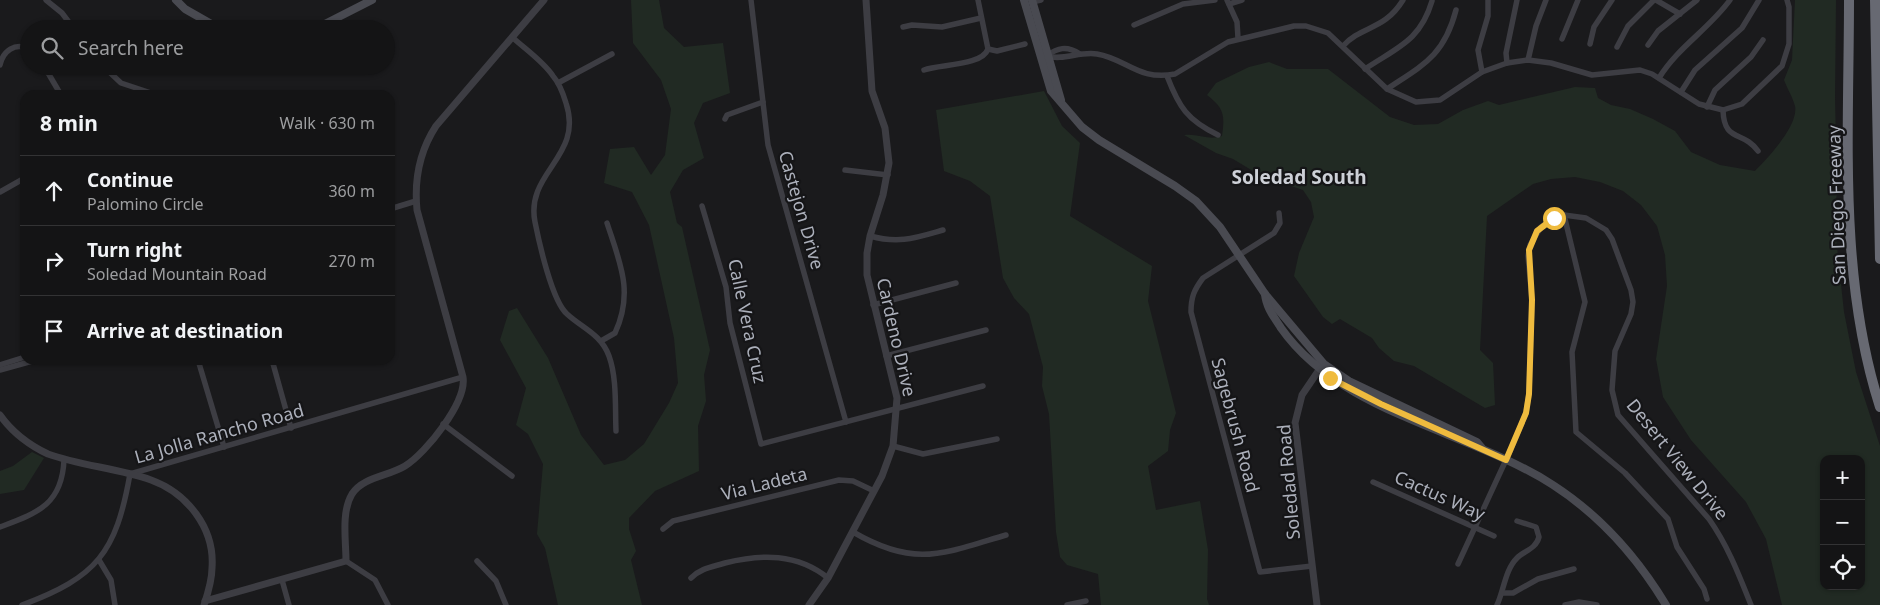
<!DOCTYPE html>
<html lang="en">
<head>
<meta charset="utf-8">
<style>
	body { margin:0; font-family:"Noto Sans",sans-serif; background:#212122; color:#f1f3f6 }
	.controls { position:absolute; right:15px; bottom:15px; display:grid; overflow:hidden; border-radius:10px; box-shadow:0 1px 4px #0004 }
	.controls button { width:45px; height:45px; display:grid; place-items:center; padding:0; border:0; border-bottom:1px solid #333334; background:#141415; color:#f1f3f6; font:25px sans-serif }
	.stop { position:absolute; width:15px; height:15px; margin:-11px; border:4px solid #efbb3e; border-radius:50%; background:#fff }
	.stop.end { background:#efbb3e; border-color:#fff; box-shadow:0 1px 5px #0008 }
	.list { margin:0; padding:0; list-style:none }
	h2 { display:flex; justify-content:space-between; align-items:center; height:65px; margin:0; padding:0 20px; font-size:21px }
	h2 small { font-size:16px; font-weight:400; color:#9d9ea0 }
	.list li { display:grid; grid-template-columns:32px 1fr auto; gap:15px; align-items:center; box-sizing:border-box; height:70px; padding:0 20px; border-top:1px solid #333334 }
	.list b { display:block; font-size:19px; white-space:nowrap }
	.list p { margin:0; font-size:16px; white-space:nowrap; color:#9d9ea0 }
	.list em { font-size:16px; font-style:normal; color:#9d9ea0 }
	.icon { flex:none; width:28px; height:28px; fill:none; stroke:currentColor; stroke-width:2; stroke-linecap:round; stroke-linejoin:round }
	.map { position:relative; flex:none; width:1880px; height:605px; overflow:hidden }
	.search { position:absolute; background:#141415; box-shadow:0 1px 4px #0004; left:20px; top:20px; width:375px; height:55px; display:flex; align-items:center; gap:12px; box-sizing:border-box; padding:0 18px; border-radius:28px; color:#9d9ea0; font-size:19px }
	.panel { position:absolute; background:#141415; box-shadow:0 1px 4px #0004; left:20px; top:90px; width:375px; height:275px; border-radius:15px }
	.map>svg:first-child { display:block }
	.green { fill:#212a23; fill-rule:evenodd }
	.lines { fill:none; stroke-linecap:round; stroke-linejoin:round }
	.minor { stroke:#3d3d43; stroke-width:5.5 }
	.tertiary { stroke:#3d3d43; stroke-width:7 }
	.secondary { stroke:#494a51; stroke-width:8 }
	.motorway { stroke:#676972; stroke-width:10 }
	.route { stroke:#efbb3e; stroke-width:6 }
	.labels { text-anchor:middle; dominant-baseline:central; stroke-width:4.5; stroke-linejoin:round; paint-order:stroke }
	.street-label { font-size:18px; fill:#acb0bb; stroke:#151517 }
	.neighbourhood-label { font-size:19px; font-weight:bold; fill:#cdd0d7; stroke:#151517 }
</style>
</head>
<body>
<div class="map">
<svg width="1880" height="605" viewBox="0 0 1880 605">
	<rect width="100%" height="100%" fill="#1a1a1c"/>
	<g class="green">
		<path d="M631 0H659L664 28 684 47 723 43 730 93 703 103 694 123 704 158 683 170 670 192 677 223 682 227 710 350 704 375 706 401 698 426 699 471 655 491 629 518V529L636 551 631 560 642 605H558L545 548 537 534 543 464 528 434 516 425 526 388 500 340 509 311 517 308 548 358 581 435 604 465 625 460 644 444 669 403 678 383 674 338 649 225 632 192 604 183 610 149 634 147 651 175 665 155 671 109 661 80 633 43Z"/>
		<path d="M1795 0H1836L1835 97 1837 192 1834 219 1844 312 1856 372 1880 446V605H1782L1766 539 1746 502 1691 440 1663 397 1656 359 1667 286 1665 255 1657 226 1641 205 1623 191 1600 182 1575 177 1551 179 1533 184 1487 216 1480 350 1493 363 1495 405 1485 408 1414 366 1394 361 1379 348 1372 338 1340 319 1332 324 1323 317 1294 276 1299 253 1314 217 1311 202 1303 190 1282 183 1264 181 1253 171 1233 159 1216 153 1184 135C1198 133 1209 141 1222 136 1225 115 1224 108 1207 95L1216 83 1249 67 1269 62 1287 69H1328L1390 117 1414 125 1438 124 1463 110 1488 101 1499 105 1575 87 1595 88 1598 98 1611 105 1630 109 1653 119 1675 131 1691 152 1720 165 1755 171C1768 158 1799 125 1795 106 1793 98 1787 88 1784 80L1792 60ZM1824 459H1861V586H1824Z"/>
		<path d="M1044 91 1062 126 1080 143 1070 216 1152 266 1148 301 1176 413 1170 430 1168 451 1148 466 1156 510 1200 501 1208 550 1207 599 1209 605H1101L1098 574 1067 565 1060 557 1056 532 1049 414 1042 386 1043 367 1029 314 1014 298 1003 278 990 196 970 181 944 171 936 110Z"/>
		<path d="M32 452 44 458 24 490 0 494V471L13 466Z"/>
	</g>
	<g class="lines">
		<g class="minor">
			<path d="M46 0 62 13 74 29"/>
			<path d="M751 0 768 145 846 422"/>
			<path d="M978 0 988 49"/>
			<path d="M1227 0 1237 22 1238 38"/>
			<path d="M1656 0 1680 14"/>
			<path d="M1032 2 1041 0"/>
			<path d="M1229 4 1242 0"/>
			<path d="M1134 25 1183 4 1215 0"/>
			<path d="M903 27 912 25 942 27 981 18"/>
			<path d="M512 37C525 49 543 61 553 76 560 84 563 93 566 103 584 157 525 172 535 222 539 242 552 301 567 314 582 328 601 334 609 356 617 378 615 407 616 431"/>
			<path d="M1562 39 1578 0"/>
			<path d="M1590 44 1594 27 1612 0"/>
			<path d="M1648 45 1658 31 1697 0"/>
			<path d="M1343 46C1362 25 1384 31 1403 0"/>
			<path d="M1617 47 1628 26 1654 0"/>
			<path d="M988 49 997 51 1025 44"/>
			<path d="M1046 56C1058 48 1066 45 1080 54"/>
			<path d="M1047 56C1063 61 1080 51 1097 54 1127 59 1138 81 1175 74L1228 42 1294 26H1306L1328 33 1387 89 1416 102 1440 100 1482 72 1507 63 1528 60 1551 63 1592 75 1640 70 1652 74 1699 104 1723 110 1742 104 1782 66 1789 44V7L1787 0"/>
			<path d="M1528 60 1536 26 1546 0"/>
			<path d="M1507 63 1506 53 1517 0"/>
			<path d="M0 65C3 51 15 42 29 49"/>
			<path d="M44 66 61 95"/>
			<path d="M103 66 121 83 157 95"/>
			<path d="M1365 69C1398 47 1420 41 1432 1"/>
			<path d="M924 70C940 64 982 66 988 49"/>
			<path d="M1482 72 1478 50 1488 16V0"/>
			<path d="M1167 76C1179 107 1187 120 1218 135"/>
			<path d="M1659 78C1678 47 1709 29 1730 0"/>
			<path d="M558 83 612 54"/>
			<path d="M1387 89C1423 65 1444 56 1456 10"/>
			<path d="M1681 92 1695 70 1742 28 1759 0"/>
			<path d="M1707 107 1715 90 1751 57 1763 40"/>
			<path d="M1723 110C1724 143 1743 130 1758 151"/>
			<path d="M725 119 727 115 763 102"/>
			<path d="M845 170 888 175"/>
			<path d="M0 192 23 179 25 183"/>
			<path d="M702 206 726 287 730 323 761 444 983 386"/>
			<path d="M390 209 416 201"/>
			<path d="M1279 213 1280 223 1274 233 1203 278C1194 290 1191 297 1191 312L1260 572 1312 566"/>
			<path d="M1564 215 1585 302 1572 352 1576 432 1625 473 1668 519 1677 547 1704 589 1707 599"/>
			<path d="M870 236C899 244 915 238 943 230"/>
			<path d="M873 305 956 283"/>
			<path d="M601 341 615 333C634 292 620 263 607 223"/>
			<path d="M886 356 986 330"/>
			<path d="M198 360 224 447"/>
			<path d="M272 360 291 428"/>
			<path d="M0 365 25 357"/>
			<path d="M0 370 36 360"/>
			<path d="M443 424 512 476"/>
			<path d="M893 446 923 454 997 439"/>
			<path d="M1373 482 1494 536"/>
			<path d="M0 527C37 513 62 505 64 460"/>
			<path d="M663 529 673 521 839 480 853 481 874 491"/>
			<path d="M853 532C915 568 942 554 1006 535"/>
			<path d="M99 560 111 580 115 605"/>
			<path d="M346 561 375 580 388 605"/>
			<path d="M477 561 496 581 506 605"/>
			<path d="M1458 564 1511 449 1526 413 1529 394 1532 300 1528 256 1530 245 1541 227 1554 218 1564 215 1586 218 1606 230 1612 239 1631 290 1633 302 1631 314 1615 351 1612 390 1618 415 1709 519C1728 546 1739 575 1751 605"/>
			<path d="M691 578C701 568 712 567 725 563 761 554 797 553 828 578"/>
			<path d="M282 580 289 605"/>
			<path d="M1502 593H1513L1538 579 1574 569"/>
			<path d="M22 605C97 577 116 553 130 474L463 377"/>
			<path d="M1067 605 1086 601"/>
			<path d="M1497 605C1504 590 1505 570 1517 558 1524 551 1536 549 1539 537L1536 527 1517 521"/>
			<path d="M1565 605 1579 602 1597 605"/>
		</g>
		<g class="tertiary">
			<path d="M0 415C12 432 29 445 48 454 81 466 118 468 151 480 187 493 215 528 212 568 212 580 208 593 204 605"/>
			<path d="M205 601 346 561C346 541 341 512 352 494 363 477 389 476 405 466 426 453 467 402 463 377L417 210C414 179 419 152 436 126L544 0"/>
			<path d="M809 605 828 578 882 476 893 446 897 398 867 275V253L870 236 883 195 889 163 885 128 872 91 866 0"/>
			<path d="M1317 605 1295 423 1302 395 1323 364"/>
		</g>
		<g class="secondary">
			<path d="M176 0 185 9 220 29"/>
			<path d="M1024 0 1051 91 1082 127 1099 140 1175 186 1196 201 1220 227 1265 294 1324 364 1349 381 1477 442 1482 448"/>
			<path d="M1032 0 1061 100"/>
			<path d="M315 29 372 0"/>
			<path d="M1265 294C1266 307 1274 317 1281 328 1341 414 1468 430 1553 485 1601 516 1637 557 1666 605"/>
		</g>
		<g class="motorway">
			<path d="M1849 0C1849 135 1838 276 1880 407"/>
			<path d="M1875 0 1880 259"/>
		</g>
	</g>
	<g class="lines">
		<path class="route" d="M1330 378 1381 404 1506 460 1526 413 1529 394 1532 300 1529 250 1537 231 1554 218"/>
	</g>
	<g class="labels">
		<g class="street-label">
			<text transform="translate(1836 205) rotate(-92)">San Diego Freeway</text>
			<text transform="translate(802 210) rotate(74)">Castejon Drive</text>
			<text transform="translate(748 321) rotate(78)">Calle Vera Cruz</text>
			<text transform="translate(897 337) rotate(77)">Cardeno Drive</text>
			<text transform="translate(1236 425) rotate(75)">Sagebrush Road</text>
			<text transform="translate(219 433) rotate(-16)">La Jolla Rancho Road</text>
			<text transform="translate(1678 459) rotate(51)">Desert View Drive</text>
			<text transform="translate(1288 482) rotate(-95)">Soledad Road</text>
			<text transform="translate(764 483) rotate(-14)">Via Ladeta</text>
			<text transform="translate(1440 495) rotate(24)">Cactus Way</text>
		</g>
		<g class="neighbourhood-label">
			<text x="1299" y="177">Soledad South</text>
		</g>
	</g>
</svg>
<div class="controls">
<button>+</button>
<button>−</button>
<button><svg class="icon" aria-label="locate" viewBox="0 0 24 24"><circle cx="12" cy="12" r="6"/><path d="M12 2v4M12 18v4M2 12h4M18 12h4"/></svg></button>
</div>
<div class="stop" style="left:1554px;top:218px"></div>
<div class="stop end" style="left:1330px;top:378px"></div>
<div class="search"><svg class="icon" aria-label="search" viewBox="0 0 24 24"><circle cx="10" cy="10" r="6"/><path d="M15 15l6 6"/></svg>Search here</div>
<section class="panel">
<h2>8 min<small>Walk · 630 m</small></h2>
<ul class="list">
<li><svg class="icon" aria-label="ahead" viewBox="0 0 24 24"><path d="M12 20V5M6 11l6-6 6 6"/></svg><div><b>Continue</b><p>Palomino Circle</p></div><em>360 m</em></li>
<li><svg class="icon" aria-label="right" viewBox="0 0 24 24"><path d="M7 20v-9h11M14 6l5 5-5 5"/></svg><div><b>Turn right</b><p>Soledad Mountain Road</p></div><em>270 m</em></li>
<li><svg class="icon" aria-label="arrive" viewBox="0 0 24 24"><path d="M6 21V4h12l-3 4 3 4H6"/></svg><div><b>Arrive at destination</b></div></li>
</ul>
</section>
</div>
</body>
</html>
